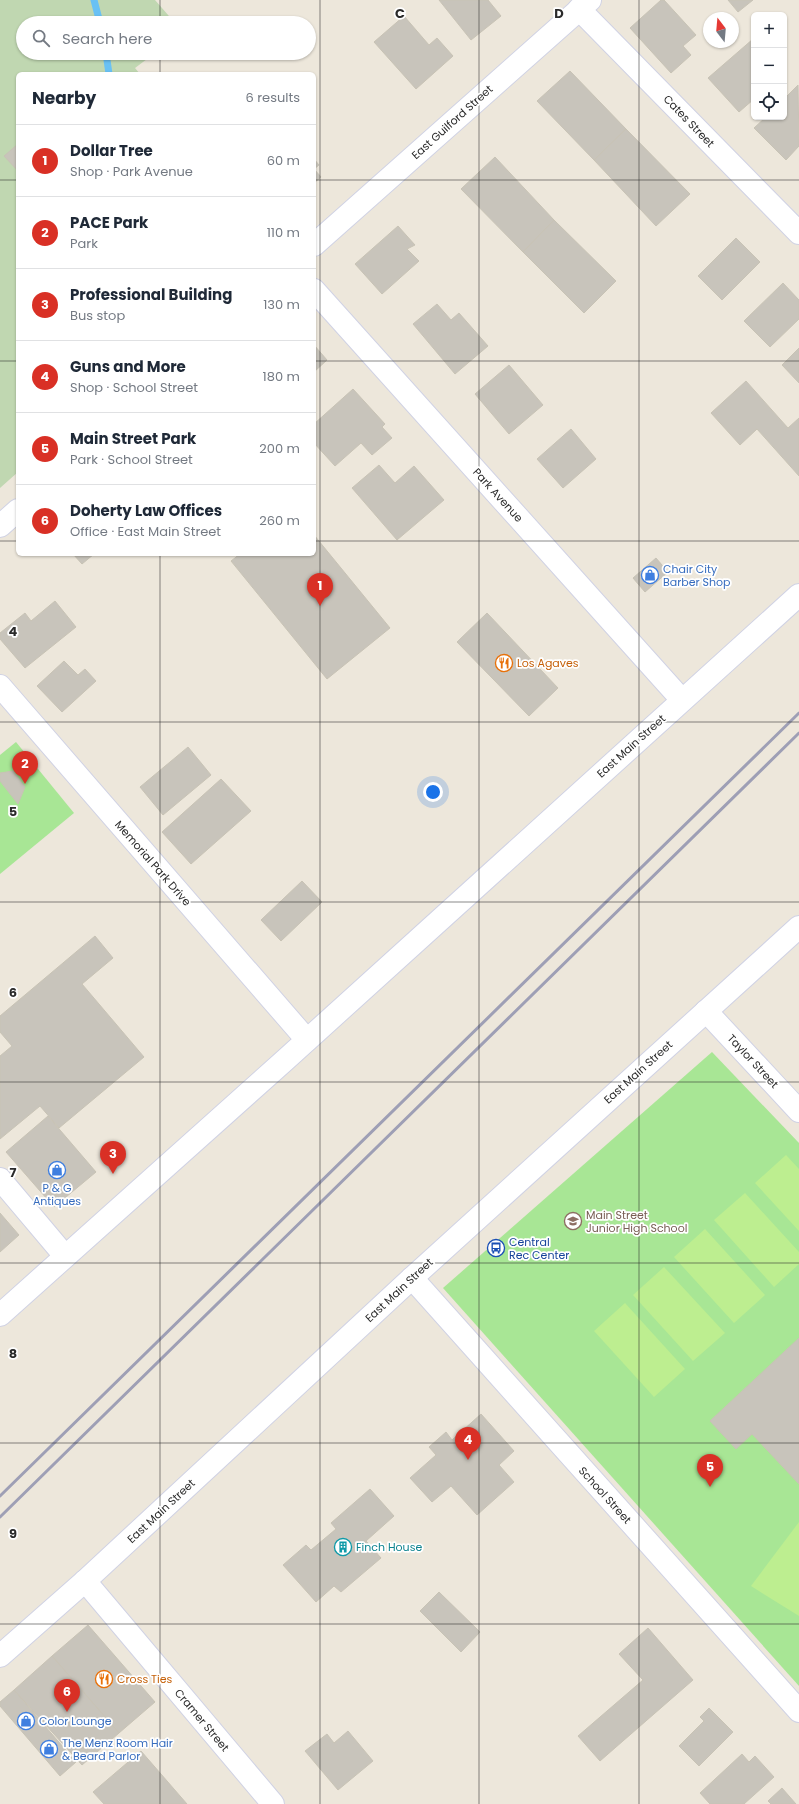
<!DOCTYPE html>
<html lang="en">
<head>
<meta charset="utf-8">
<style>
	body { margin:0; font-family:Poppins,sans-serif; background:#f2f2f3; color:#1f2937 }
	.controls { position:absolute; right:12px; top:12px; display:grid; overflow:hidden; border-radius:6px; box-shadow:0 1px 3px #0004 }
	.controls button { width:36px; height:36px; display:grid; place-items:center; padding:0; border:0; border-bottom:1px solid #e0e1e3; background:#fff; color:#1f2937; font:20px sans-serif }
	.compass { position:absolute; left:703px; top:12px; width:36px; height:36px; border-radius:50%; background:#fff; box-shadow:0 1px 3px #0004; rotate:344deg }
	.you { position:absolute; left:433px; top:792px; width:14px; height:14px; margin:-10px; border:3px solid #fff; border-radius:50%; background:#1a73e8; box-shadow:0 0 0 6px #1a73e833 }
	.badge { display:grid; place-items:center; width:26px; height:26px; border-radius:50%; background:#d93025; color:#fff; font-size:13px; font-weight:700 }
	.pin { position:absolute; translate:-50% -33px; filter:drop-shadow(0 1px 2px #0008) }
	.pin::after { content:''; position:absolute; top:21px; width:14px; height:12px; background:inherit; clip-path:polygon(0 0,100% 0,50% 100%) }
	.list { margin:0; padding:0; list-style:none }
	h2 { display:flex; justify-content:space-between; align-items:center; height:52px; margin:0; padding:0 16px; font-size:17px }
	h2 small { font-size:13px; font-weight:400; color:#747a83 }
	.list li { display:grid; grid-template-columns:26px 1fr auto; gap:12px; align-items:center; box-sizing:border-box; height:72px; padding:0 16px; border-top:1px solid #e0e1e3 }
	.list b { display:block; font-size:15px; white-space:nowrap }
	.list p { margin:0; font-size:13px; white-space:nowrap; color:#747a83 }
	.list em { font-size:13px; font-style:normal; color:#747a83 }
	.icon { flex:none; width:22px; height:22px; fill:none; stroke:currentColor; stroke-width:2; stroke-linecap:round; stroke-linejoin:round }
	.map { position:relative; flex:none; width:799px; height:1804px; overflow:hidden }
	.search { position:absolute; background:#fff; box-shadow:0 1px 3px #0004; left:16px; top:16px; width:300px; height:44px; display:flex; align-items:center; gap:10px; box-sizing:border-box; padding:0 14px; border-radius:22px; color:#747a83; font-size:15px }
	.panel { position:absolute; background:#fff; box-shadow:0 1px 3px #0004; left:16px; top:72px; width:300px; height:484px; border-radius:6px }
	.map>svg:first-child { display:block }
	.green { fill:#a8e695 }
	.cemetery { fill:#c0d7b1 }
	.pitch { fill:#bdee90 }
	.lines { fill:none; stroke-linecap:round; stroke-linejoin:round }
	.stream { stroke:#69c1f4; stroke-width:7 }
	.building { fill:#c8c4bb; stroke:#c8c3b5 }
	.street-casing { stroke:#d0d2e4; stroke-width:24 }
	.secondary-casing { stroke:#d0d2e4; stroke-width:24 }
	.street { stroke:#fff; stroke-width:22 }
	.secondary { stroke:#fff; stroke-width:22 }
	.rail { stroke:#9e9fb5; stroke-width:3 }
	.grid { fill:none; stroke:#2a2a2a; stroke-width:1; stroke-opacity:0.55 }
	.labels { text-anchor:middle; dominant-baseline:central; stroke-width:3.5; stroke-linejoin:round; paint-order:stroke }
	.street-label { font-size:11px; fill:#2a2a2a; stroke:#fff }
	.shop-label { font-size:11px; fill:#366cbe; stroke:#fff; text-anchor:start }
	.food-label { font-size:11px; fill:#c56008; stroke:#fff; text-anchor:start }
	.education-label { font-size:11px; fill:#785e54; stroke:#fff; text-anchor:start }
	.transit-label { font-size:11px; fill:#164399; stroke:#fff; text-anchor:start }
	.culture-label { font-size:11px; fill:#0d838f; stroke:#fff; text-anchor:start }
	.grid-label { font-size:13px; text-anchor:middle; font-weight:bold; fill:#2a2a2a; stroke:#fff; stroke-width:3.5; stroke-linejoin:round; paint-order:stroke }
</style>
</head>
<body>
<div class="map">
<svg width="799" height="1804" viewBox="0 0 799 1804">
	<rect width="100%" height="100%" fill="#ede7db"/>
	<g class="green">
		<path d="M16 742 74 813 0 874V755Z"/>
		<path d="M712 1052 799 1143V1686L443 1288Z"/>
	</g>
	<path class="cemetery" d="M0 0H155L175 23H23V53H155L135 68 140 74H18V472L0 488Z"/>
	<g class="pitch">
		<path d="M786 1155 799 1169V1231L755 1183Z"/>
		<path d="M745 1193 799 1252V1264L774 1287 714 1220Z"/>
		<path d="M705 1229 765 1295 734 1323 674 1257Z"/>
		<path d="M664 1267 725 1333 693 1361 633 1295Z"/>
		<path d="M625 1303 685 1369 654 1397 594 1331Z"/>
		<path d="M799 1522V1616L751 1586Z"/>
	</g>
	<g class="lines">
		<g class="stream">
			<path d="M94 0 100 23"/>
			<path d="M106 53 109 74"/>
		</g>
	</g>
	<g class="building">
		<path d="M439 0H488L501 16 471 40Z"/>
		<path d="M661 0H664L696 35 683 46 691 55 671 73 630 28Z"/>
		<path d="M728 0H753L738 12Z"/>
		<path d="M404 16 429 45 437 38 453 56 416 89 374 42Z"/>
		<path d="M753 39 754 99 739 112 708 78Z"/>
		<path d="M570 71 626 129 594 160 537 101Z"/>
		<path d="M798 85 799 146 786 160 754 128 766 117H784V99Z"/>
		<path d="M626 129 690 194 656 226 594 160Z"/>
		<path d="M18 144V171L4 156Z"/>
		<path d="M495 157 554 220 523 252 461 189Z"/>
		<path d="M314 159 319 165 314 169 321 177 314 183Z"/>
		<path d="M554 220 616 281 584 313 523 252Z"/>
		<path d="M398 226 415 245 407 249 419 261 382 294 355 264Z"/>
		<path d="M736 238 760 262 722 300 698 276Z"/>
		<path d="M783 283 799 300V319L770 347 744 321Z"/>
		<path d="M437 304 451 320 459 313 488 346 455 374 413 324Z"/>
		<path d="M314 345 327 360 314 372Z"/>
		<path d="M799 348V383L782 365Z"/>
		<path d="M509 365 543 405 509 434 475 394Z"/>
		<path d="M746 381 788 428 799 418V476L757 429 740 445 711 413Z"/>
		<path d="M353 389 385 424 382 427 392 438 372 455 361 443 335 466 314 443V424Z"/>
		<path d="M571 429 596 459 563 488 537 459Z"/>
		<path d="M379 465 395 483 414 466 444 500 397 540 352 488Z"/>
		<path d="M314 535 390 628 327 679 231 561 240 554H314Z"/>
		<path d="M73 554H94L82 564Z"/>
		<path d="M656 558 668 572 645 592 633 578Z"/>
		<path d="M55 601 76 627 25 668 0 639V633L25 613 31 621Z"/>
		<path d="M487 613 558 688 529 716 457 642Z"/>
		<path d="M64 661 78 675 85 669 96 681 62 712 37 686Z"/>
		<path d="M188 747 211 775 163 815 140 787Z"/>
		<path d="M13 771 25 787 18 804 0 781V773Z"/>
		<path d="M221 779 251 811 191 864 162 832Z"/>
		<path d="M302 881 322 902 281 941 261 920Z"/>
		<path d="M95 936 113 958 82 984 144 1057 59 1128 40 1106 0 1139V1056L12 1046 0 1032V1016Z"/>
		<path d="M48 1116 96 1172 54 1207 6 1152Z"/>
		<path d="M0 1213 19 1235 0 1252Z"/>
		<path d="M799 1338V1484L752 1434 736 1449 710 1421Z"/>
		<path d="M481 1414 514 1451 499 1465 514 1482 477 1515 451 1486 432 1502 410 1478 436 1455 429 1447 446 1432 452 1440Z"/>
		<path d="M370 1489 394 1516 366 1541 381 1558 341 1592 334 1586 316 1602 283 1565 306 1545 311 1550 336 1529 331 1523Z"/>
		<path d="M439 1592 480 1632 461 1652 420 1611Z"/>
		<path d="M88 1625 155 1702 119 1733 52 1656Z"/>
		<path d="M648 1628 693 1680 600 1761 578 1736 643 1680 619 1654Z"/>
		<path d="M52 1656 119 1733 82 1765 14 1690Z"/>
		<path d="M14 1690 76 1762 60 1776 0 1706V1702Z"/>
		<path d="M709 1708 733 1732 699 1766 679 1746 704 1721 700 1717Z"/>
		<path d="M348 1731 373 1761 338 1790 305 1751 327 1734 334 1743Z"/>
		<path d="M141 1751 187 1804H104L93 1792Z"/>
		<path d="M742 1754 749 1762 755 1756 774 1777 744 1804H710L700 1793Z"/>
		<path d="M782 1788 796 1804H771L768 1801Z"/>
	</g>
	<g class="lines">
		<g class="street-casing">
			<g id="street">
				<path d="M579 9 799 233"/>
				<path d="M314 245 590 0"/>
				<path d="M314 290 682 700"/>
				<path d="M0 526 18 510"/>
				<path d="M0 686 307 1040"/>
				<path d="M706 1011 799 1111"/>
				<path d="M0 1179 65 1256"/>
				<path d="M412 1278 799 1711"/>
				<path d="M85 1581 273 1804"/>
			</g>
		</g>
		<g class="secondary-casing">
			<g id="secondary">
				<path d="M0 1315 284 1061 799 595"/>
				<path d="M0 1656 85 1581 412 1278 799 927"/>
			</g>
		</g>
		<use href="#street" class="street"/>
		<use href="#secondary" class="secondary"/>
		<g class="rail">
			<path d="M0 1496 799 713"/>
			<path d="M0 1517 799 733"/>
		</g>
	</g>
	<path class="grid" d="M160 0V23M320 0V1804M479 0V1804M639 0V1804M160 53V74M0 180H18M314 180H799M0 361H18M314 361H799M0 541H18M314 541H799M160 554V1804M0 722H799M0 902H799M0 1082H799M0 1263H799M0 1443H799M0 1624H799"/>
	<defs>
		<g id="shop-ring" transform="scale(0.9)"><circle r="9.5" fill="#fff" stroke="#3f7fe0" stroke-width="1.5"/><path d="M-5-2.5h2.3a2.7 3.5 0 0 1 5.4 0H5L5.5 6h-11ZM-1.5-2.5h3a1.5 2.3 0 0 0-3 0Z" fill="#3f7fe0"/></g>
		<g id="restaurant-ring" transform="scale(0.9)"><circle r="9.5" fill="#fff" stroke="#e8710a" stroke-width="1.5"/><path d="M-5-6h1v4h1v-4h1v4h1v-4h1v5L-1.5 .5V6h-2V.5L-5-1ZM5-6V6H3V1.5H1.5Q1.5-4 5-6Z" fill="#e8710a"/></g>
		<g id="school-ring" transform="scale(0.9)"><circle r="9.5" fill="#fff" stroke="#8d6e63" stroke-width="1.5"/><path d="M0-5L7-2L0 1L-7-2ZM-4 1L0 2.5L4 1V4Q0 6-4 4Z" fill="#8d6e63"/></g>
		<g id="bus-ring" transform="scale(0.9)"><circle r="9.5" fill="#fff" stroke="#1a4fb4" stroke-width="1.5"/><path d="M-5-6H5V4H4V6H2V4H-2V6H-4V4H-5ZM-3.5-4V0h7V-4ZM-3.5 1.2v1.5H-2V1.2ZM2 1.2v1.5H3.5V1.2Z" fill="#1a4fb4"/></g>
		<g id="building-ring" transform="scale(0.9)"><circle r="9.5" fill="#fff" stroke="#0f9aa8" stroke-width="1.5"/><path d="M-4-6H4V6H1V3H-1V6H-4ZM-2.5-4.3h1.7v1.8h-1.7ZM.8-4.3h1.7v1.8H.8ZM-2.5-1h1.7V.8h-1.7ZM.8-1h1.7V.8H.8Z" fill="#0f9aa8"/></g>
	</defs>
	<g fill-rule="evenodd">
		<use href="#shop-ring" x="650" y="575"/>
		<use href="#restaurant-ring" x="504" y="663"/>
		<use href="#shop-ring" x="57" y="1170"/>
		<use href="#school-ring" x="573" y="1221"/>
		<use href="#bus-ring" x="496" y="1248"/>
		<use href="#building-ring" x="343" y="1547"/>
		<use href="#restaurant-ring" x="104" y="1679"/>
		<use href="#shop-ring" x="26" y="1721"/>
		<use href="#shop-ring" x="49" y="1749"/>
	</g>
	<g class="labels">
		<g class="street-label">
			<text transform="translate(689 121) rotate(46)">Cates Street</text>
			<text transform="translate(452 122) rotate(-42)">East Guilford Street</text>
			<text transform="translate(498 495) rotate(48)">Park Avenue</text>
			<text transform="translate(631 746) rotate(-42)">East Main Street</text>
			<text transform="translate(153 863) rotate(49)">Memorial Park Drive</text>
			<text transform="translate(753 1061) rotate(47)">Taylor Street</text>
			<text transform="translate(638 1072) rotate(-42)">East Main Street</text>
			<text transform="translate(399 1290) rotate(-43)">East Main Street</text>
			<text transform="translate(605 1495) rotate(48)">School Street</text>
			<text transform="translate(161 1511) rotate(-43)">East Main Street</text>
			<text transform="translate(202 1720) rotate(50)">Cramer Street</text>
		</g>
		<g class="shop-label">
			<text x="663" y="569">Chair City<tspan x="663" dy="13">Barber Shop</tspan></text>
			<text x="57" y="1188" text-anchor="middle">P &amp; G<tspan x="57" dy="13">Antiques</tspan></text>
			<text x="39" y="1721">Color Lounge</text>
			<text x="62" y="1743">The Menz Room Hair<tspan x="62" dy="13">&amp; Beard Parlor</tspan></text>
		</g>
		<g class="food-label">
			<text x="517" y="663">Los Agaves</text>
			<text x="117" y="1679">Cross Ties</text>
		</g>
		<g class="education-label">
			<text x="586" y="1215">Main Street<tspan x="586" dy="13">Junior High School</tspan></text>
		</g>
		<g class="transit-label">
			<text x="509" y="1242">Central<tspan x="509" dy="13">Rec Center</tspan></text>
		</g>
		<g class="culture-label">
			<text x="356" y="1547">Finch House</text>
		</g>
	</g>
	<g class="grid-label">
		<text x="400" y="18">C</text>
		<text x="559" y="18">D</text>
		<text x="13" y="636">4</text>
		<text x="13" y="816">5</text>
		<text x="13" y="997">6</text>
		<text x="13" y="1177">7</text>
		<text x="13" y="1358">8</text>
		<text x="13" y="1538">9</text>
	</g>
</svg>
<div class="controls">
<button>+</button>
<button>−</button>
<button><svg class="icon" aria-label="locate" viewBox="0 0 24 24"><circle cx="12" cy="12" r="6"/><path d="M12 2v4M12 18v4M2 12h4M18 12h4"/></svg></button>
</div>
<svg class="compass" viewBox="-18 -18 36 36"><path d="M0-13l5 13h-10z" fill="#e53935"/><path d="M0 13l5-13h-10z" fill="#747a83"/></svg>
<div class="you"></div>
<div class="pin badge" style="left:320px;top:606px">1</div>
<div class="pin badge" style="left:25px;top:784px">2</div>
<div class="pin badge" style="left:113px;top:1174px">3</div>
<div class="pin badge" style="left:468px;top:1460px">4</div>
<div class="pin badge" style="left:710px;top:1487px">5</div>
<div class="pin badge" style="left:67px;top:1712px">6</div>
<div class="search"><svg class="icon" aria-label="search" viewBox="0 0 24 24"><circle cx="10" cy="10" r="6"/><path d="M15 15l6 6"/></svg>Search here</div>
<section class="panel">
<h2>Nearby<small>6 results</small></h2>
<ul class="list">
<li><span class="badge">1</span><div><b>Dollar Tree</b><p>Shop · Park Avenue</p></div><em>60 m</em></li>
<li><span class="badge">2</span><div><b>PACE Park</b><p>Park</p></div><em>110 m</em></li>
<li><span class="badge">3</span><div><b>Professional Building</b><p>Bus stop</p></div><em>130 m</em></li>
<li><span class="badge">4</span><div><b>Guns and More</b><p>Shop · School Street</p></div><em>180 m</em></li>
<li><span class="badge">5</span><div><b>Main Street Park</b><p>Park · School Street</p></div><em>200 m</em></li>
<li><span class="badge">6</span><div><b>Doherty Law Offices</b><p>Office · East Main Street</p></div><em>260 m</em></li>
</ul>
</section>
</div>
</body>
</html>
